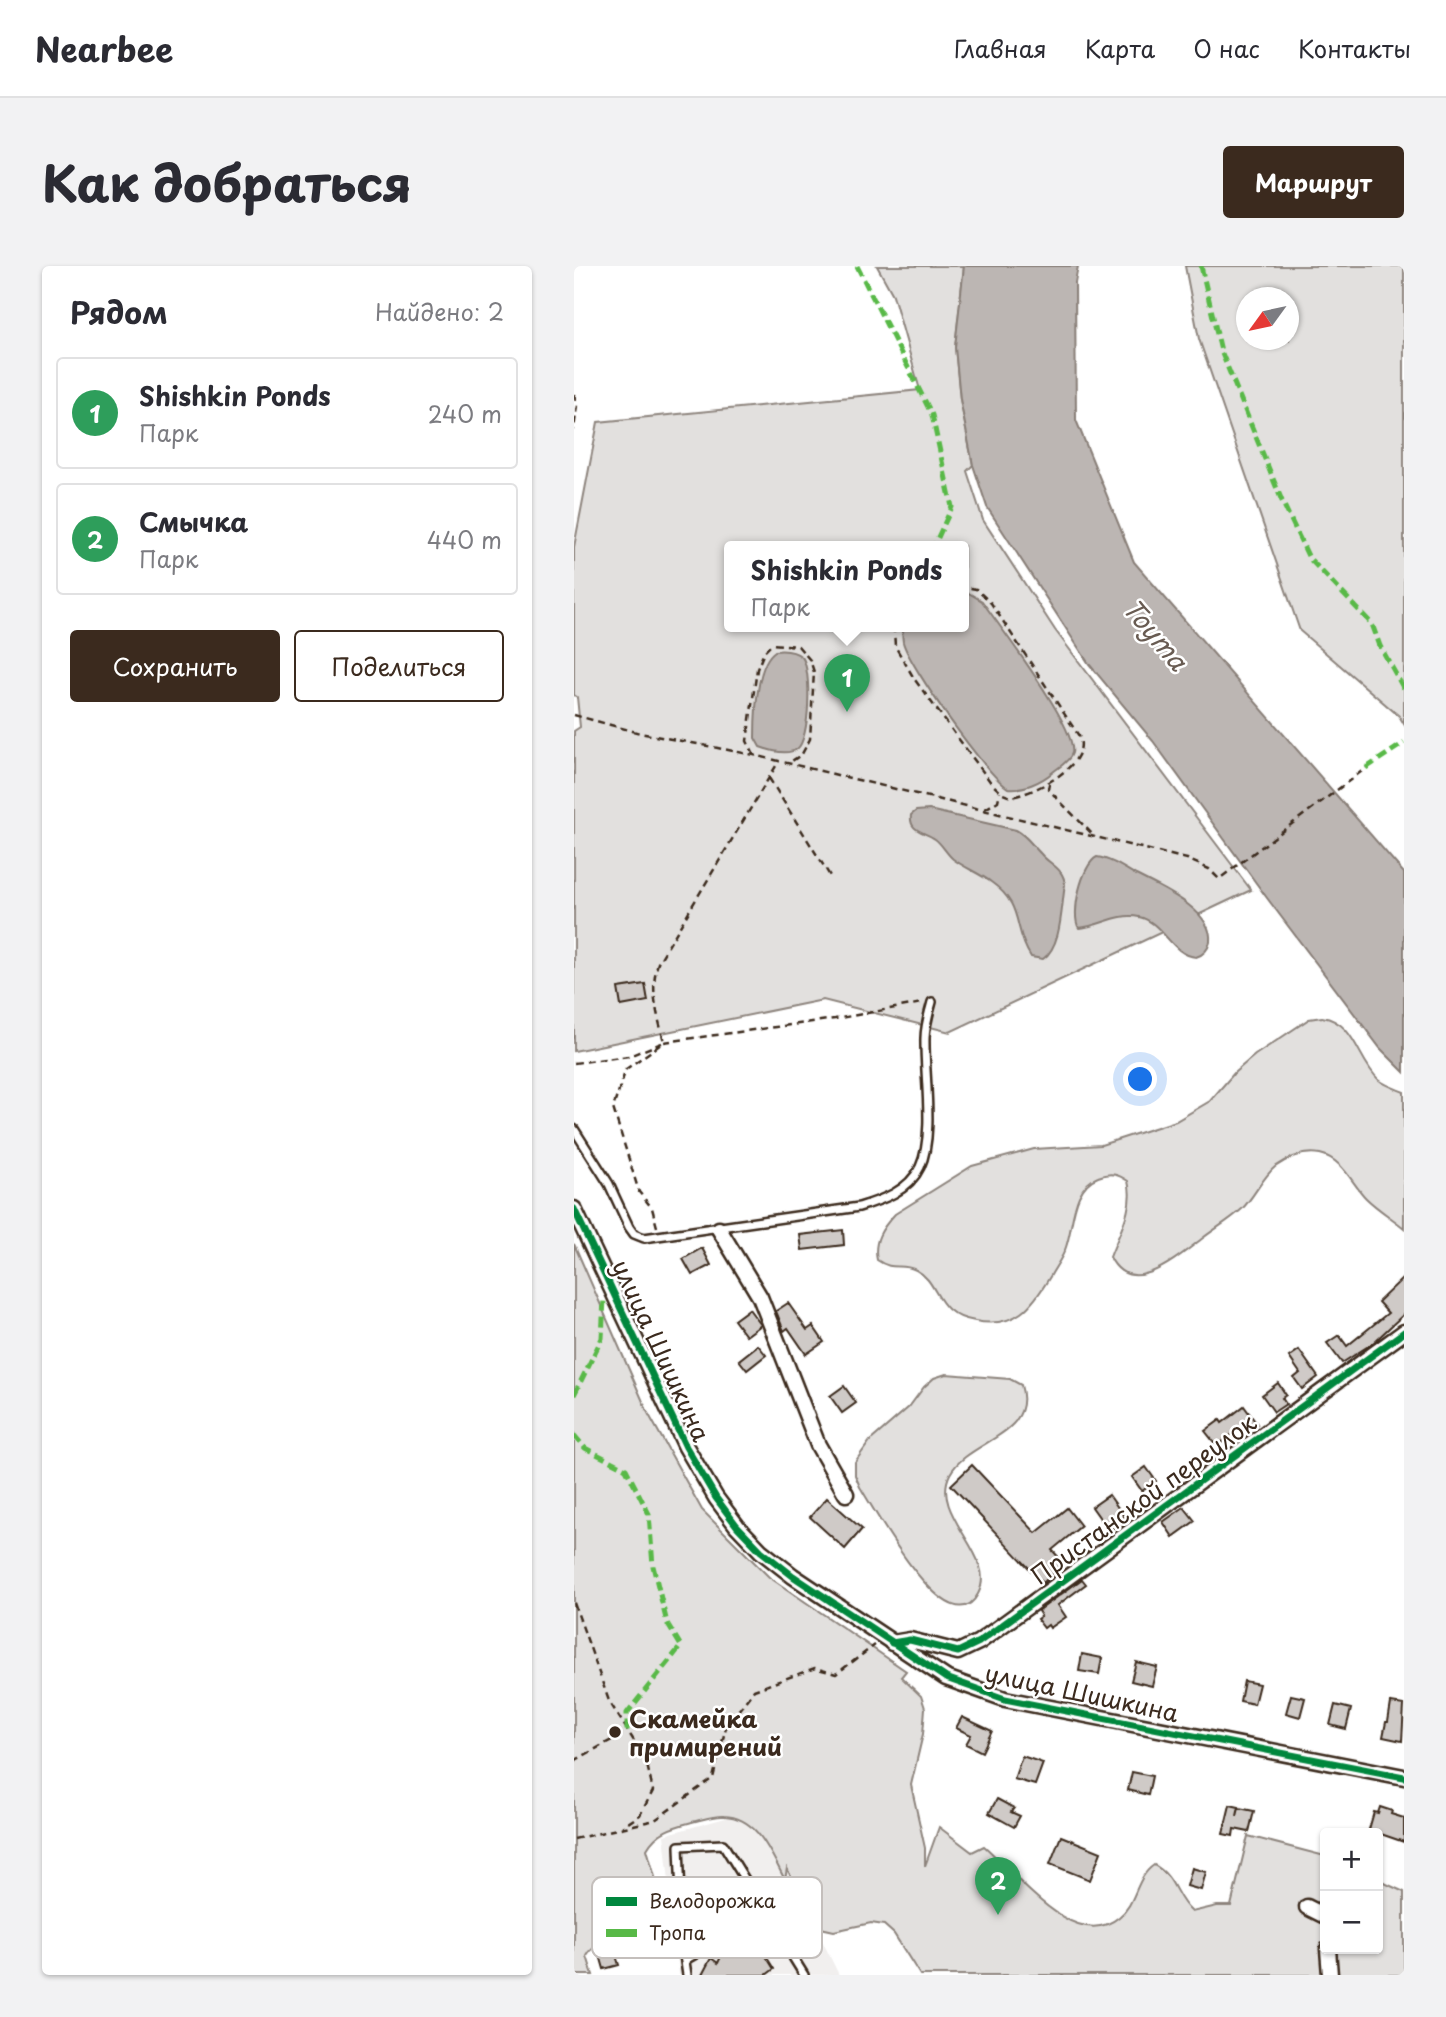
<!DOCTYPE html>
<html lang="ru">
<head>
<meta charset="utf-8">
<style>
	body { margin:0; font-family:"Playpen Sans",sans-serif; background:#f2f2f3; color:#2b2b33 }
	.controls { position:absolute; right:21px; bottom:21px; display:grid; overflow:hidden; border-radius:7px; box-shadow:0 2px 5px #0004 }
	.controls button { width:63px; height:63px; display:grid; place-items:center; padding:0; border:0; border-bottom:2px solid #e1e1e2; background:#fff; color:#2b2b33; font:35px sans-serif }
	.compass { position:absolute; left:662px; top:21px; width:63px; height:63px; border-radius:50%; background:#fff; box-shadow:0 2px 5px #0004; rotate:237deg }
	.you { position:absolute; left:567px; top:814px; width:24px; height:24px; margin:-18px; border:5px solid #fff; border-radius:50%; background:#1a73e8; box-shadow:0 0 0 10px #1a73e833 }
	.badge { display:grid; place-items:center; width:46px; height:46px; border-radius:50%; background:#3b2a1e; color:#fff; font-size:23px; font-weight:700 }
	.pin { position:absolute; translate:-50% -58px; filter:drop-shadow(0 2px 4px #0008) }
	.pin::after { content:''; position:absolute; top:37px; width:24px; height:21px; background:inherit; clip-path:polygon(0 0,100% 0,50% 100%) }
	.popup { position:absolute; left:150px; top:275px; width:245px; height:91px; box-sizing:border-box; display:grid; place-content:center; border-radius:7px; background:#fff; filter:drop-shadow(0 2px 5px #0005); font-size:23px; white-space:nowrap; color:#7c7c81 }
	.popup b { font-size:26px; color:#2b2b33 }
	.popup::after { content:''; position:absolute; left:50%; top:100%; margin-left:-14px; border:14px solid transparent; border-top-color:#fff }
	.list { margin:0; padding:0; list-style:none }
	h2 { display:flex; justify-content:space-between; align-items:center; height:91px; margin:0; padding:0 28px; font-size:30px }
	h2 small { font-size:23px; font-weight:400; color:#7c7c81 }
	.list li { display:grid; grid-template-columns:46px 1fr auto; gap:21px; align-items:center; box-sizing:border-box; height:112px; margin:0 14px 14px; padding:0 14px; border:2px solid #e1e1e2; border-radius:7px }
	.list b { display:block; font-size:26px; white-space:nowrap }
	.list p { margin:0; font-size:23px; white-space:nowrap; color:#7c7c81 }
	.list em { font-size:23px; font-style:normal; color:#7c7c81 }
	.actions { display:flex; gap:14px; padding:21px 28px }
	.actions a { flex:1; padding:16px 0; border:2px solid #3b2a1e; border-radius:7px; text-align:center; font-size:24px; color:#3b2a1e }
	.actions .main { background:#3b2a1e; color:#fff }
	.map { position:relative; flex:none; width:830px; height:1709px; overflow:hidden; border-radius:7px }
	header { display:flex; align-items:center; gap:42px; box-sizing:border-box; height:98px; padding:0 35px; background:#fff; border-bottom:2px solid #e1e1e2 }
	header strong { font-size:33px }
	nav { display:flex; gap:38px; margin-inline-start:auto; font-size:24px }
	.intro { display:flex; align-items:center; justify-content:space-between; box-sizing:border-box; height:168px; padding:0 42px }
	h1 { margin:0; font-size:49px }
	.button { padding:18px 32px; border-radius:7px; background:#3b2a1e; color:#fff; font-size:24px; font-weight:700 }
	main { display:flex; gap:42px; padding:0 42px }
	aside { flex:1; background:#fff; border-radius:7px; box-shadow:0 2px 5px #0004 }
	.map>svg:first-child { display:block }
	.built { fill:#f1efee }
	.green { fill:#e2e0de; stroke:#8e857e; stroke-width:2; fill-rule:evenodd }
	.water { fill:#bcb6b3; stroke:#887e77; stroke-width:2 }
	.building { fill:#cfcac7; stroke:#3b2a1e; stroke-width:2 }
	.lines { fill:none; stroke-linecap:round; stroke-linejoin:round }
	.lane-casing { stroke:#3b2a1e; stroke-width:12 }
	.street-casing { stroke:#3b2a1e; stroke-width:19 }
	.path { stroke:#3b2a1e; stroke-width:2.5; stroke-dasharray:7 5; stroke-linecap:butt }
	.lane { stroke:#fff; stroke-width:7 }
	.street { stroke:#fff; stroke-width:14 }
	.quiet { stroke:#58b947; stroke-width:5; stroke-dasharray:10 5; stroke-linecap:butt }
	.cycleway-casing { stroke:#fff; stroke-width:11 }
	.cycleway { stroke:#00873e; stroke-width:7 }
	.poi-dot { fill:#3b2a1e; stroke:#fff; stroke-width:2.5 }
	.labels { text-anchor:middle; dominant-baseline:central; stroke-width:5; stroke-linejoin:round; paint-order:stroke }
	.street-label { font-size:24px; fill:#3b2a1e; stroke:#fff }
	.poi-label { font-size:24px; font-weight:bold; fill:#3b2a1e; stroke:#fff; text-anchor:start }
	.water-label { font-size:26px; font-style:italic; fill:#685b52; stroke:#fff }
	.key { fill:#fff; stroke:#c4bfbc; stroke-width:2 }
	.key-label { font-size:19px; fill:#3b2a1e }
</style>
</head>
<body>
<header>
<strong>Nearbee</strong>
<nav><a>Главная</a><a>Карта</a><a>О нас</a><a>Контакты</a></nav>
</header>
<div class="intro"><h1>Как добраться</h1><a class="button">Маршрут</a></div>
<main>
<aside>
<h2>Рядом<small>Найдено: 2</small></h2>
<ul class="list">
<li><span class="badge" style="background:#2e9e5b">1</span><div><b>Shishkin Ponds</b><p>Парк</p></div><em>240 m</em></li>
<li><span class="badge" style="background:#2e9e5b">2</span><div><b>Смычка</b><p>Парк</p></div><em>440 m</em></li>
</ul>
<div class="actions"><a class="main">Сохранить</a><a>Поделиться</a></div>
</aside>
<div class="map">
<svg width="830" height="1709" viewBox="0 0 830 1709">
	<rect width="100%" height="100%" fill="#fff"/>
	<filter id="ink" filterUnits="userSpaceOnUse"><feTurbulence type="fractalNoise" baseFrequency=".0143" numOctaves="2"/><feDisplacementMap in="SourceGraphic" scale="14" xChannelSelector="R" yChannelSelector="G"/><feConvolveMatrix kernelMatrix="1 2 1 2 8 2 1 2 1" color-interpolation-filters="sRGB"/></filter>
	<g filter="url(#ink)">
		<path class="built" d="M184 1543 265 1709H105L90 1569Z"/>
		<g class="green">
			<path d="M303 0H390L381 81 386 133 399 199 393 205 409 254 481 364 677 624 376 766 249 734 0 785V465L6 461 3 431 0 429V281L24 156 346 124 319 29ZM156 280H390V360H156Z"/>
			<path d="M611 0H830V458L825 450 726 365 625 73ZM673 32H715V74H673Z"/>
			<path d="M748 751C781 756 783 793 805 814 811 819 823 823 830 826V962C818 952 803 943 792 932 778 918 769 893 746 888 731 885 714 892 701 901 688 912 680 931 668 943 656 954 642 962 629 972 605 990 557 1034 536 991 545 967 561 941 554 915 544 908 536 906 524 911 498 921 500 958 492 981 489 991 482 1000 477 1009 458 1041 441 1063 401 1055 359 1048 367 1017 342 1004 326 996 320 1006 303 994 299 975 308 962 321 948L398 900 460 883 527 879 602 855 636 835 661 806 681 789 735 753Z"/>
			<path d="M0 978 74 1147 128 1244 195 1311 332 1405 327 1411 347 1430 351 1442 349 1468 337 1519 351 1582V1600L365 1561 398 1586 410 1580C440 1605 500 1689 545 1651 563 1637 561 1612 580 1599 602 1611 600 1630 618 1646L643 1640H657L674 1570 751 1590V1683H804V1614L830 1626V1709H346L320 1668 310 1659 297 1657 260 1665 247 1662 231 1643 213 1602 211 1614C197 1588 184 1551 150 1550 140 1549 128 1554 118 1556 99 1561 83 1565 73 1583L87 1632V1658L82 1661C62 1667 22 1672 13 1690L19 1709H0Z"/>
			<path d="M372 1108 436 1113 447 1119C463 1170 394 1174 376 1208 355 1249 425 1290 404 1328 375 1383 299 1241 286 1221L281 1209V1196L296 1175 335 1141 350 1121 360 1112Z"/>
		</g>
		<g class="water">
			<path d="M390 0H504L501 17 502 154 560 296 830 607V806L806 782 693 632 579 475 515 398 413 241 399 199 386 133 381 81Z"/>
			<path d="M393 326 408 335C425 360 504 462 498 487 496 495 485 501 479 506 467 516 450 524 434 522 414 511 335 400 329 376 328 369 328 366 331 360H390V327Z"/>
			<path d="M201 385C210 384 221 385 228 391 238 403 236 474 223 483 213 490 197 485 186 481L181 472C181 450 182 398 201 385Z"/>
			<path d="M355 544 442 564C453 570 458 579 467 588 476 599 490 602 491 619 487 641 488 680 469 693L457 691C438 662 451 640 417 616 405 607 391 602 379 593 372 587 368 578 361 573 350 565 335 566 337 549L342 545Z"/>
			<path d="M523 591C537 593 550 602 562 609 585 621 640 644 636 676 634 684 629 689 622 691 597 689 589 656 565 651 544 646 525 661 505 662 496 649 508 598 523 591Z"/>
		</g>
		<g class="building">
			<path d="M71 718 74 735 47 740 44 722Z"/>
			<path d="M269 964 270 979 228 984 226 969Z"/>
			<path d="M128 982 137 999 118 1009 109 993Z"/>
			<path d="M830 1011V1048L799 1077 768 1097 753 1077 765 1069 773 1080 804 1055 814 1047 804 1036Z"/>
			<path d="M214 1037 233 1064 239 1060 250 1076 232 1088 214 1062 210 1065 202 1045Z"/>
			<path d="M175 1043 187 1059 172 1070 160 1054Z"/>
			<path d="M184 1079 192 1089 173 1104 165 1094Z"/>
			<path d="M725 1084 744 1111 728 1123 720 1112 726 1107 715 1091Z"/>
			<path d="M704 1117 712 1129 708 1132 712 1138 700 1146 688 1129Z"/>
			<path d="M270 1120 282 1137 268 1147 256 1130Z"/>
			<path d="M670 1140 683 1158 672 1166 668 1161 643 1180 631 1165 646 1154 648 1157Z"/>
			<path d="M398 1199 462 1267 493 1242 507 1260 478 1284 490 1297 469 1317 377 1219Z"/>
			<path d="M572 1201 582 1215 568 1225 558 1211Z"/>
			<path d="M535 1229 552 1253 535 1265 518 1241Z"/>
			<path d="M253 1232 288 1263 271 1283 236 1251Z"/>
			<path d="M610 1241 621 1255 599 1271 589 1256Z"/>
			<path d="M508 1313 512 1318 484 1339 492 1351 476 1362 474 1359 470 1362 463 1353 467 1350 464 1345Z"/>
			<path d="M508 1388 528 1392 525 1408 505 1405Z"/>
			<path d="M562 1396 583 1401 578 1420 557 1415Z"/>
			<path d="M670 1415 685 1418 680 1438 666 1435Z"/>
			<path d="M717 1429 731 1432 726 1451 712 1447Z"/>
			<path d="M817 1437 830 1439 828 1475 809 1471 812 1456H814Z"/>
			<path d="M761 1439 777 1443 772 1463 756 1459Z"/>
			<path d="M388 1451 418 1465 408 1486 392 1478 397 1469 382 1462Z"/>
			<path d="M448 1490 469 1497 461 1519 440 1513Z"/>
			<path d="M558 1506 578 1510 574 1529 554 1524Z"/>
			<path d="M423 1533 440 1542 437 1546 446 1550 440 1561 415 1547Z"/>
			<path d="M656 1539 665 1541 663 1550 665 1542 680 1545 675 1566 660 1563 659 1570 649 1568Z"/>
			<path d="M806 1541 818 1545 817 1548 830 1552V1576L804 1567H794L800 1546 804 1547Z"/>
			<path d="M487 1570 527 1586 516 1614 476 1598Z"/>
			<path d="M618 1602 632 1606 627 1624 613 1620Z"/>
			<path d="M176 1665 183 1669 194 1685 190 1687 200 1703 192 1709H128L137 1692 144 1697 150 1684 157 1687 162 1675 170 1678Z"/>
			<path d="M38 1677 45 1699 30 1703 24 1682Z"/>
		</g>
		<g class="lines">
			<g class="lane-casing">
				<g id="lane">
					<path d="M0 863 35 918 55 961 60 968 70 972 285 941C308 934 335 925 346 901 361 869 350 808 351 772 351 760 355 747 358 736"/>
					<path d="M111 1694 192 1648"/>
					<path d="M113 1709 109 1682 105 1580 149 1578 230 1709"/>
				</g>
			</g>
			<g class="street-casing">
				<g id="street">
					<path d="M0 943 112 1181 142 1232 163 1260 187 1285 219 1310 372 1412 431 1433 830 1511"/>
					<path d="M145 963 186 1031 244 1179 272 1228"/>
					<path d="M318 1377 336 1374 384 1386 405 1376 830 1066"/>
					<path d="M733 1641 751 1650"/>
					<path d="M754 1683 756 1709"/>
				</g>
			</g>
			<g class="path">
				<path d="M0 128 3 139 0 164"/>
				<path d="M321 360 320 364 321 380 341 414 418 518 429 528 437 531C459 528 518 499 505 470L417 337 402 323 390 321"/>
				<path d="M0 449 66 467 180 489 613 593 635 603 645 613 792 502"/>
				<path d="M180 489 173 475 183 403 190 386 198 378 224 380 236 394 240 406 236 473 228 488 215 497"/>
				<path d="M195 512 256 610"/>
				<path d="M475 518 474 523 521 571"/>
				<path d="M411 543 424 535 426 526"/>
				<path d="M0 797 55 790 90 776C84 750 75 723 84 697L205 495"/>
				<path d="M83 961 78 942 65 926 39 842 52 803 90 776 261 753 348 737"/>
				<path d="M0 1337 35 1435 72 1494 79 1525 66 1549 48 1561"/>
				<path d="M0 1495 52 1466"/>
				<path d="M0 1573 81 1554 139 1512 152 1461 180 1424 241 1402 262 1408 301 1379"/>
			</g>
			<use href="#lane" class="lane"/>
			<use href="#street" class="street"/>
			<g class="quiet">
				<path d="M283 0 358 149 378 241 360 280"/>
				<path d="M627 0 647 85 708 235 735 292 798 358 806 380 830 423"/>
				<path d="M320 364 321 360"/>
				<path d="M792 502 830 477"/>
				<path d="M0 1129 28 1072 30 1033"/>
				<path d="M0 1169 11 1182 52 1203 75 1248 79 1300 93 1357 107 1380 53 1447V1466"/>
			</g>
			<g class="cycleway-casing">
				<g id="cycleway">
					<path d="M0 943 112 1181 142 1232 163 1260 187 1285 219 1310 372 1412 431 1433 830 1511"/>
					<path d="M318 1377 336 1374 384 1386 405 1376 830 1066"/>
				</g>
			</g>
			<use href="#cycleway" class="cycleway"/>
		</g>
	</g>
	<circle class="poi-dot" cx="41" cy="1466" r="7"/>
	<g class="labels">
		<g class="street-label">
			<text transform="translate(88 1084) rotate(65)">улица Шишкина</text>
			<text transform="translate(569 1232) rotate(-36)">Пристанской переулок</text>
			<text transform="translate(508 1426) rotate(12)">улица Шишкина</text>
		</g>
		<g class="poi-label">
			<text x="55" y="1452">Скамейка<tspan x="55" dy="28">примирений</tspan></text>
		</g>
		<g class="water-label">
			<text transform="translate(582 368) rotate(50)">Toyma</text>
		</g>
	</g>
	<rect x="18" y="1611" width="230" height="81" rx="10" class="key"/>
	<rect x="32" y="1631" width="31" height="9" fill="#00873e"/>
	<rect x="32" y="1663" width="31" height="8" fill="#58b947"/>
	<g class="key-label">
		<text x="75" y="1642">Велодорожка</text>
		<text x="75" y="1674">Тропа</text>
	</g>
</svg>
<div class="controls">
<button>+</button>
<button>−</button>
</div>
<svg class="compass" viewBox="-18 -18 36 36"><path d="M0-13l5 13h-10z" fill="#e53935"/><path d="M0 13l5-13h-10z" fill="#7c7c81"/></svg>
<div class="you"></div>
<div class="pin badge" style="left:273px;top:446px;background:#2e9e5b">1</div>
<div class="popup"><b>Shishkin Ponds</b>Парк</div>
<div class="pin badge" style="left:424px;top:1649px;background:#2e9e5b">2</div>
</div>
</main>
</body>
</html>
